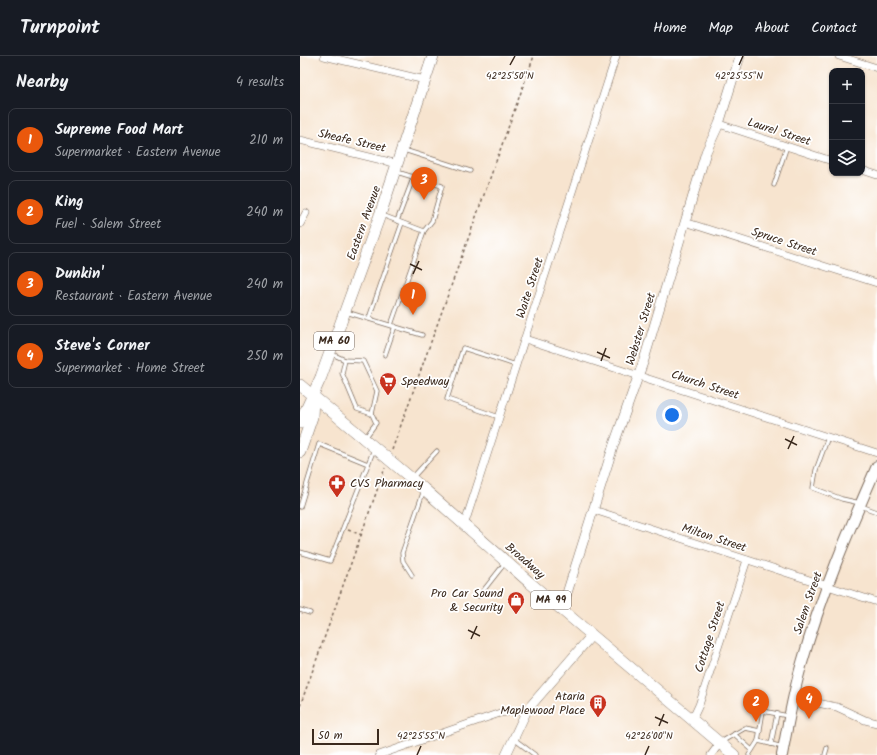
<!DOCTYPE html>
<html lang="en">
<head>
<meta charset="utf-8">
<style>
	body { margin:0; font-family:Kalam,sans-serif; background:#20242c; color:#f1f3f6 }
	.controls { position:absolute; right:12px; top:12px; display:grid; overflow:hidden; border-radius:8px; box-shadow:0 1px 3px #0004 }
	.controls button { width:36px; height:36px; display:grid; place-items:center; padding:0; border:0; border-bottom:1px solid #363941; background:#171b24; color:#f1f3f6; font:20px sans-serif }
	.scale { position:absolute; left:12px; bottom:10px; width:67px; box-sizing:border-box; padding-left:4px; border:2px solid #3b2a1e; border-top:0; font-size:11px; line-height:14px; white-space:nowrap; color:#3b2a1e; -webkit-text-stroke:3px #fff; paint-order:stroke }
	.you { position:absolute; left:372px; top:359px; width:14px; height:14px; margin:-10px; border:3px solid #fff; border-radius:50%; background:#1a73e8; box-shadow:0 0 0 6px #1a73e833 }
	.badge { display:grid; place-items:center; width:26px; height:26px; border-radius:50%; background:#ea580c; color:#fff; font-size:13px; font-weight:700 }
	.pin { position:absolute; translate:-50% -33px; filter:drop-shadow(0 1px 2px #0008) }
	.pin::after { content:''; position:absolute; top:21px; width:14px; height:12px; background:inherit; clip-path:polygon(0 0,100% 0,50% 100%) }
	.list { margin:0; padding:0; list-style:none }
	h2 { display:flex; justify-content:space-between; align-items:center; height:52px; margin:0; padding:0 16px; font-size:17px }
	h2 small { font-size:13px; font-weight:400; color:#9ea1a6 }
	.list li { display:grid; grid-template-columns:26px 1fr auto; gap:12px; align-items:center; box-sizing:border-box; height:64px; margin:0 8px 8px; padding:0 8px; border:1px solid #363941; border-radius:8px }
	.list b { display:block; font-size:15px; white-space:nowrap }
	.list p { margin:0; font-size:13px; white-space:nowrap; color:#9ea1a6 }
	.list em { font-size:13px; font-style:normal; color:#9ea1a6 }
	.icon { flex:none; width:22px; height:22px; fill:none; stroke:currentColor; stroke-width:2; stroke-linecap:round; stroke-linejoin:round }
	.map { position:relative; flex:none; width:577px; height:699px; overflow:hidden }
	header { display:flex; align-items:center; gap:24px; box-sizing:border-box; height:56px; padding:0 20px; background:#171b24; border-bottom:1px solid #363941 }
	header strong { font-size:19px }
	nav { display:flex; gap:22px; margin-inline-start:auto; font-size:14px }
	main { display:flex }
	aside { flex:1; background:#171b24 }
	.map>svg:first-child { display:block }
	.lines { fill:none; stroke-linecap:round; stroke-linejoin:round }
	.service-casing { stroke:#7d6b5c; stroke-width:5 }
	.minor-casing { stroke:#7d6b5c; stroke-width:8 }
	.tertiary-casing { stroke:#7d6b5c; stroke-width:10 }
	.secondary-casing { stroke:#7d6b5c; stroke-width:12 }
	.primary-casing { stroke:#7d6b5c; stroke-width:12 }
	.path { stroke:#7d6b5c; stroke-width:1.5; stroke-dasharray:3 3; stroke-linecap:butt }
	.service { stroke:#fff; stroke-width:3.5 }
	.minor { stroke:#fff; stroke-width:7 }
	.tertiary { stroke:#fff; stroke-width:9 }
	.secondary { stroke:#fff; stroke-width:10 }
	.primary { stroke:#fff; stroke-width:11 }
	.ticks { fill:none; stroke:#3b2a1e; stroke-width:1.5 }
	.labels { text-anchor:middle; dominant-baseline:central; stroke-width:3.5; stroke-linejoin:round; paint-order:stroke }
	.shield { fill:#fff; stroke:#766a62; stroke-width:1 }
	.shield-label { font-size:11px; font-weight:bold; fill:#3b2a1e }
	.street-label { font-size:12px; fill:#3b2a1e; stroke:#fff }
	.poi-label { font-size:12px; fill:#3b2a1e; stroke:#fff; text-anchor:start }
	.ticks-label { font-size:10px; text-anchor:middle; fill:#3b2a1e; stroke:#fff; stroke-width:3.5; stroke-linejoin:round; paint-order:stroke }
</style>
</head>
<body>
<header>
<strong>Turnpoint</strong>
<nav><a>Home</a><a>Map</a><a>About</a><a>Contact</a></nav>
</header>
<main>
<aside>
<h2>Nearby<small>4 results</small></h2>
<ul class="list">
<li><span class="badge">1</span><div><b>Supreme Food Mart</b><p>Supermarket · Eastern Avenue</p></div><em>210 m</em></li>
<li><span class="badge">2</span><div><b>King</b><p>Fuel · Salem Street</p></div><em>240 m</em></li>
<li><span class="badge">3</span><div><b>Dunkin'</b><p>Restaurant · Eastern Avenue</p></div><em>240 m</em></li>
<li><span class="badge">4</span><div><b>Steve's Corner</b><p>Supermarket · Home Street</p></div><em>250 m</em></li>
</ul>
</aside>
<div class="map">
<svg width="577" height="699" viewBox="0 0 577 699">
	<rect width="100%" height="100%" fill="#fff"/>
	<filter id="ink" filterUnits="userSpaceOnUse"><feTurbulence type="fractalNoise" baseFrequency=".025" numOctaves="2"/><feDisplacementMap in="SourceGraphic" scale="8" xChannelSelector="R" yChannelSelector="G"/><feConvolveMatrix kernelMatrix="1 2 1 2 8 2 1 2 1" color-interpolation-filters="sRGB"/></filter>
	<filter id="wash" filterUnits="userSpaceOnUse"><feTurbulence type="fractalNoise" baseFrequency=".012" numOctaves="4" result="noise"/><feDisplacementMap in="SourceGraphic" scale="16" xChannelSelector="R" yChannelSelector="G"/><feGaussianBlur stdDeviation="0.9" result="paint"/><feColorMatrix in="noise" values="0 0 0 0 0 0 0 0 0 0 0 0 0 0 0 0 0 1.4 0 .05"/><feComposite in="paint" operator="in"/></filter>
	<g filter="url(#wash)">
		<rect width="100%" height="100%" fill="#f7e4cf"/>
	</g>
	<g filter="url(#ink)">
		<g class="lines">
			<g class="service-casing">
				<g id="service">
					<path d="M104 94 170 115"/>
					<path d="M474 129 487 90"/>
					<path d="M82 159 124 175"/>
					<path d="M97 165 114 120"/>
					<path d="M46 256 122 279"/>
					<path d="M69 262 102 167"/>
					<path d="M91 269 124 175 132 165 142 130 97 116"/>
					<path d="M32 298 45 304 63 305 77 335 72 358 76 367 65 382"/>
					<path d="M85 299 95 270"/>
					<path d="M45 304 42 317 57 353 72 358"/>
					<path d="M199 361 147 343 163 292 216 309"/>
					<path d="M528 381 516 414 513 432 542 443 560 447"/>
					<path d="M112 422 137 395"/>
					<path d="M561 450 577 456"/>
					<path d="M0 451 19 388 68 408"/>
					<path d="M0 496 30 505 74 393"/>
					<path d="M112 519 103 505 102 497 124 434"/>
					<path d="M179 540 205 507"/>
					<path d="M0 554 10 557"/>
					<path d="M477 658 471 688 483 691"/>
					<path d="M434 678 452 694"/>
					<path d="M214 683 235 699"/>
					<path d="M458 685 471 688"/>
					<path d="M421 686 445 672 460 675"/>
					<path d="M449 699 458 685 463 655 488 660"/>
					<path d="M525 699 527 692"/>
				</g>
			</g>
			<g class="minor-casing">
				<g id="minor">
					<path d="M24 0 125 24"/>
					<path d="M539 0 577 12"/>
					<path d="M419 68 532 105"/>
					<path d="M0 84 98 108"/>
					<path d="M562 114 577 119"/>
					<path d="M385 166 577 227"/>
					<path d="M0 168 6 157"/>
					<path d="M225 283 577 397"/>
					<path d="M294 454 577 546"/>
					<path d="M164 470 316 0"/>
					<path d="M493 642 537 651 565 664 577 667"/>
					<path d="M392 664 399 649 447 504"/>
					<path d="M79 699 200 657 227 654"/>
					<path d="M411 699 420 687"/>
				</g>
			</g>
			<g class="tertiary-casing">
				<g id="tertiary">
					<path d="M262 553 314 388 344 304 406 96 419 68 440 0"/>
					<path d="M206 699 227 654 292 579"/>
				</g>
			</g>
			<g class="secondary-casing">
				<path id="secondary" d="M482 699C488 668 493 637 502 607 521 539 549 474 577 410"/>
			</g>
			<g class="primary-casing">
				<g id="primary">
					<path d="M0 329 124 433 229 526 434 699"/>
					<path d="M0 367 21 321 80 159 133 0"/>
					<path d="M0 396 12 361 13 342"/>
				</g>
			</g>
			<g class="path">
				<path d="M92 394 234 0"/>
				<path d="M48 474 62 479"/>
				<path d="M0 650 85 412"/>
			</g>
			<use href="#service" class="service"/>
			<use href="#minor" class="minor"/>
			<use href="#tertiary" class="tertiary"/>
			<use href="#secondary" class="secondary"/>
			<use href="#primary" class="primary"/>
		</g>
	</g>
	<path class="ticks" d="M210 9 215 0M439 9 443 0M110 208 122 214M113 218 119 205M297 296 310 302M301 305 306 292M485 383 497 389M488 393 494 380M168 574 180 580M171 583 177 570M355 661 368 667M359 670 364 658M117 699 121 690M345 699 349 690"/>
	<defs>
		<g id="supermarket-pin" transform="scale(0.9)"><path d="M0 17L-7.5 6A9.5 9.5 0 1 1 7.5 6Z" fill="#c8321e" stroke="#fff"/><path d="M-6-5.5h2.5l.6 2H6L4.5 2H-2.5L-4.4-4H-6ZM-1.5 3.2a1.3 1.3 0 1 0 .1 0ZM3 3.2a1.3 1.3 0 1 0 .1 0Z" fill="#fff"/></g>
		<g id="pharmacy-pin" transform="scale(0.9)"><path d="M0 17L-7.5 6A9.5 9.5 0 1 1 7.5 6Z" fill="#c8321e" stroke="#fff"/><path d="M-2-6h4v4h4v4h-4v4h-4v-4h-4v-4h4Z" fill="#fff"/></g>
		<g id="shop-pin" transform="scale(0.9)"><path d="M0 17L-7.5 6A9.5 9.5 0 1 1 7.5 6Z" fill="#c8321e" stroke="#fff"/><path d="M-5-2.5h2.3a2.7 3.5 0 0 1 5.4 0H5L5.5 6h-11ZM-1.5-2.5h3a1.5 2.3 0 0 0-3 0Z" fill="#fff"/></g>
		<g id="building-pin" transform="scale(0.9)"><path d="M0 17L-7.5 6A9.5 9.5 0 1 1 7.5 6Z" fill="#c8321e" stroke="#fff"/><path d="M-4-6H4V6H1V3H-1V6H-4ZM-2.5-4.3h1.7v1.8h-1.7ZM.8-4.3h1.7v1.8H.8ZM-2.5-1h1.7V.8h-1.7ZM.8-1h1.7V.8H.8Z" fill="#fff"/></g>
	</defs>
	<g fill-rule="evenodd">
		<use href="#supermarket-pin" x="88" y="325"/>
		<use href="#pharmacy-pin" x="37" y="427"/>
		<use href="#shop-pin" x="216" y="544"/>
		<use href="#building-pin" x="298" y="647"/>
	</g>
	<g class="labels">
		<g class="shield">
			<rect x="14" y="276" width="40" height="18" rx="3"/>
			<rect x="231" y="535" width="40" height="18" rx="3"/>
		</g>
		<g class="shield-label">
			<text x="34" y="285">MA 60</text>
			<text x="251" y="544">MA 99</text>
		</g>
		<g class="street-label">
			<text transform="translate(479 76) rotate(18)">Laurel Street</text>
			<text transform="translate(52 85) rotate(13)">Sheafe Street</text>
			<text transform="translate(64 167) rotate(-70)">Eastern Avenue</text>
			<text transform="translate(484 186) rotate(18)">Spruce Street</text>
			<text transform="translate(230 232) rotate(-72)">Waite Street</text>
			<text transform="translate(341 273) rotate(-73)">Webster Street</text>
			<text transform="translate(405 329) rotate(18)">Church Street</text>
			<text transform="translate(414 482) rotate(18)">Milton Street</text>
			<text transform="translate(225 505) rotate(41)">Broadway</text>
			<text transform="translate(508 547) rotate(-71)">Salem Street</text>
			<text transform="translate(410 581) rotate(-72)">Cottage Street</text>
		</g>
		<g class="poi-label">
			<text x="101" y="325">Speedway</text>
			<text x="50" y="427">CVS Pharmacy</text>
			<text x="203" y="537" text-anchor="end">Pro Car Sound<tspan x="203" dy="14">&amp; Security</tspan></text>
			<text x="285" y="640" text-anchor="end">Ataria<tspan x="285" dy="14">Maplewood Place</tspan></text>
		</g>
	</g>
	<g class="ticks-label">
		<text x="210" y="23">42°25'50"N</text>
		<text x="439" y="23">42°25'55"N</text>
		<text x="349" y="683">42°26'00"N</text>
		<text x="121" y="683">42°25'55"N</text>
	</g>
</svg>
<div class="controls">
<button>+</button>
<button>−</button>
<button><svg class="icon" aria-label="layers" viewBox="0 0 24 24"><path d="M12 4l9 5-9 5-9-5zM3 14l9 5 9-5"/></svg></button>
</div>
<div class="scale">50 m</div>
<div class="you"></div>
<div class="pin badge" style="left:113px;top:259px">1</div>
<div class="pin badge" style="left:456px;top:666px">2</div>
<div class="pin badge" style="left:124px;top:144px">3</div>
<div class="pin badge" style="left:509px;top:663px">4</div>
</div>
</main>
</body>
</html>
